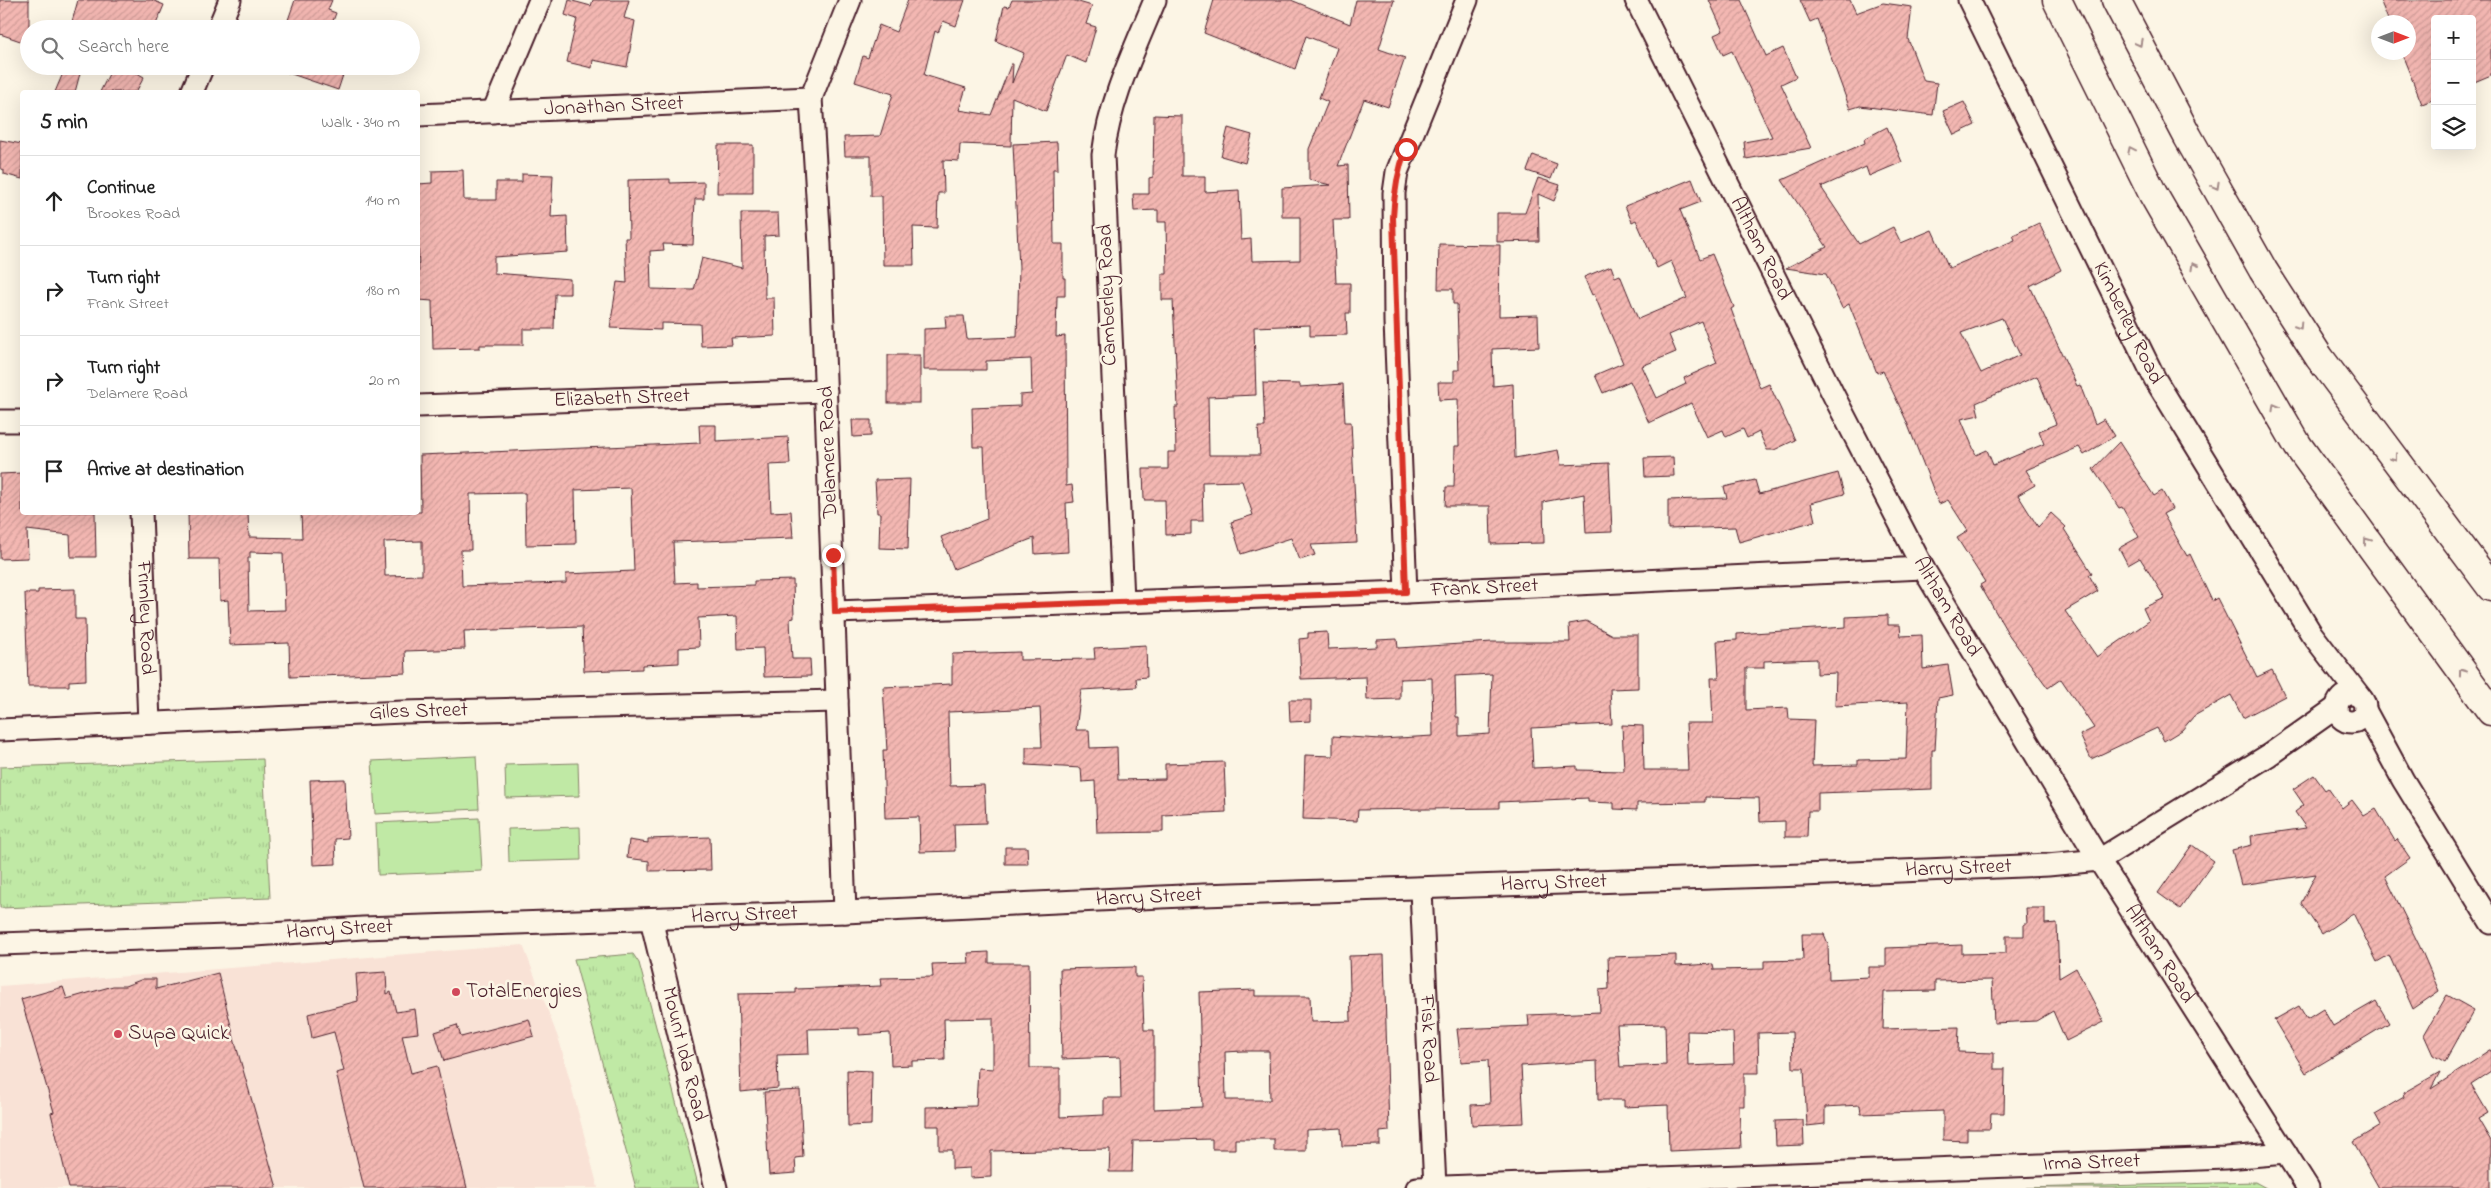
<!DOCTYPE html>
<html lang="en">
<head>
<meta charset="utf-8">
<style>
	body { margin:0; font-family:"Indie Flower",sans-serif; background:#f2f2f2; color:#222 }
	.controls { position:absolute; right:15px; top:15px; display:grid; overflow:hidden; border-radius:5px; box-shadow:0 5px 20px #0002 }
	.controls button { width:45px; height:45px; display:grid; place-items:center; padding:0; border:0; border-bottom:1px solid #e0e0e0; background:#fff; color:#222; font:25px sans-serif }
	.compass { position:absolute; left:2371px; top:15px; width:45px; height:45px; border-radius:50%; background:#fff; box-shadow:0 5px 20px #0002; rotate:90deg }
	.stop { position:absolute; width:15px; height:15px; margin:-11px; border:4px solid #d93025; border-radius:50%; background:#fff }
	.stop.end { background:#d93025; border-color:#fff; box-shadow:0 1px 5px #0008 }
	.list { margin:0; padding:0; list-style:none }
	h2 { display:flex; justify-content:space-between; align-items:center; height:65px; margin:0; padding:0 20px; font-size:21px }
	h2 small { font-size:16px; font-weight:400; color:#767676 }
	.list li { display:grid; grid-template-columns:32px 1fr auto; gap:15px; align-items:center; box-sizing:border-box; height:90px; padding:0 20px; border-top:1px solid #e0e0e0 }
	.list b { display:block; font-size:19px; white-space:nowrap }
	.list p { margin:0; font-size:16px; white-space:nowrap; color:#767676 }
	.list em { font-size:16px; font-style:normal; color:#767676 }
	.icon { flex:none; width:28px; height:28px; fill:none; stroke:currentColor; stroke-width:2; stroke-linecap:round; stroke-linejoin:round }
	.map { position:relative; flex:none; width:2491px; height:1188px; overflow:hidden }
	.search { position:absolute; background:#fff; box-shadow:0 5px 20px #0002; left:20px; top:20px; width:400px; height:55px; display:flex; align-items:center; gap:12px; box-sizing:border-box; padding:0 18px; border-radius:28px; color:#767676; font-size:19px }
	.panel { position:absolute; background:#fff; box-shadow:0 5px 20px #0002; left:20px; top:90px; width:400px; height:425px; border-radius:5px }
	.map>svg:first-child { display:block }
	.built { fill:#f9e2d6 }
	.park { fill:url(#park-tufts); stroke:#858468 }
	.pitch { fill:#c0e9a5; stroke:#858468 }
	.building { fill:url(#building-hatch); stroke:#4a1f2b; fill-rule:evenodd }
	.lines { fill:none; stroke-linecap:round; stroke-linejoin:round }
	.minor-casing { stroke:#4a1f2b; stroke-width:25 }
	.motorway-casing { stroke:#4a1f2b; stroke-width:31 }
	.minor { stroke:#fcf5e5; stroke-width:21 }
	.motorway { stroke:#fcf5e5; stroke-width:28 }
	.oneway { stroke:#a38a88 }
	.route { stroke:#d93025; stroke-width:6 }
	.poi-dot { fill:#d1495b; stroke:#fcf5e5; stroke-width:2 }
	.labels { text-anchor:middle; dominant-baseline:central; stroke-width:5; stroke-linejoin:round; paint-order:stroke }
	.street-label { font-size:21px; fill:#4a1f2b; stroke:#fcf5e5 }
	.poi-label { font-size:21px; fill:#4a1f2b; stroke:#fcf5e5; text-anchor:start }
</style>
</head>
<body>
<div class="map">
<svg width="2491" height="1188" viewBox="0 0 2491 1188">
	<defs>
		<pattern id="park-tufts" width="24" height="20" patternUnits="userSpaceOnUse" patternTransform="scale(1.25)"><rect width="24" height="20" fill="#c0e9a5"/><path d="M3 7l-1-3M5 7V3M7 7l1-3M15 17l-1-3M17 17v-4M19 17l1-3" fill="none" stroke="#a6c78e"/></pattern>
		<pattern id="building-hatch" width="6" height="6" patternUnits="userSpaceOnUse" patternTransform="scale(1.25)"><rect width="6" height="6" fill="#f3b7b2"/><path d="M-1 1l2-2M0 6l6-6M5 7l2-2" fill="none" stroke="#d29d99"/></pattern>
	</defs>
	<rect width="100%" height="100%" fill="#fcf5e5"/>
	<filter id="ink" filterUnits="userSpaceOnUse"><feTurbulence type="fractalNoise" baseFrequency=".02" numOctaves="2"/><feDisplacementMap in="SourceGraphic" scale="10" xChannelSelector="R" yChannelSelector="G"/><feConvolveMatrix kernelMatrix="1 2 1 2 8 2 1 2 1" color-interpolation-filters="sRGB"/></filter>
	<g filter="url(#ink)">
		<path class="built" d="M523 945 560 1043 598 1188H0V986Z"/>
		<g class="park">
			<path d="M263 759 270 898 0 908V767Z"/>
			<path d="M633 954 639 963 699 1188H636L574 959Z"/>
			<path d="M2255 1182 2266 1188H2026Z"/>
		</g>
		<g class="pitch">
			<path d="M476 756 479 809 375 814 372 761Z"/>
			<path d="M578 763 579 796 506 798 505 765Z"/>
			<path d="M479 818 482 871 378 875 376 823Z"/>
			<path d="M580 827 581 860 509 862 508 829Z"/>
		</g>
		<g class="building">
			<path d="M0 0H29V44L0 34Z"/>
			<path d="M78 0H152L164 5 154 29H70Z"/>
			<path d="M295 0H332L328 10 336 13 330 29H311L288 20Z"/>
			<path d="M569 0 591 6 593 0H629L624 18 635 21 627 67 593 60 592 68 567 62 577 19 565 15Z"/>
			<path d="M908 0H965L956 26 943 21 938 33 935 31 924 75 966 88 959 110 991 115 1011 64H1013L1012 83 1024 53 996 41 1004 6 1009 7 1012 0H1072L1092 6 1086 24 1096 27 1086 63 1067 55 1046 111 1012 97 1011 146 960 144 959 161 943 160 944 193H938L937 228 913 227 914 265H883L882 196H871V156H845L844 137 880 136 893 94 855 82 863 56 868 58 879 25 896 32Z"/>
			<path d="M1214 0H1291L1350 24 1356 0H1394L1379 49 1405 58 1388 107 1364 99 1338 166 1348 165 1349 220H1333L1336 283H1350V313H1346L1347 335 1310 336V325L1254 327 1256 395 1208 397 1209 455H1260L1258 427H1265L1263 383 1300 384V387L1343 384 1345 422H1351L1357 543 1311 545 1315 555 1300 560 1291 538 1241 554 1231 522 1253 515 1242 481 1202 482 1203 521H1191V534L1166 535 1165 500H1144L1143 469H1168V452H1176L1175 407H1178L1173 300H1162V274H1167L1166 222H1158V210L1134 211 1133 194H1149V178L1153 177 1154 115 1182 116V176H1205V192L1239 190 1241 240 1251 239 1252 261 1300 260V217H1282V188L1331 185 1309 180V149L1328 102 1319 98 1337 48 1306 36 1295 69 1204 33Z"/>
			<path d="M1709 0H1741L1766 56 1783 48 1796 77 1781 84 1811 148 1746 159 1744 142 1772 137 1732 51 1723 55 1714 35 1723 31Z"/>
			<path d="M1800 0H1850L1856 13 1883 3 1912 7 1908 39 1924 81 1937 83 1933 115 1860 106 1850 109 1817 19 1810 22Z"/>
			<path d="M2380 0H2491V75L2472 83V19H2435V99L2422 104 2401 52H2408V22H2389Z"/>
			<path d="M66 66H82L75 92H55Z"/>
			<path d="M113 66H125L144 77 136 92H100Z"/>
			<path d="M277 66H346L338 90 277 69Z"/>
			<path d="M1964 102 1975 125 1954 135 1943 111Z"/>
			<path d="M1887 127 1902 162 1869 176 1866 167 1821 187 1859 244 1893 227 1901 243 1932 230 1949 268 2015 240 2013 235 2039 223 2061 270 2030 286 2077 386 2080 385 2095 424 2104 419 2115 436 2084 455 2079 447 2026 470 2035 485 2018 495 2038 527 2051 513 2066 527 2064 529 2092 573 2089 575 2098 591 2065 611 2097 657 2149 621 2143 608 2165 598 2140 558 2128 565 2119 548 2139 537 2122 507 2119 508 2093 469 2119 442 2154 496 2162 491 2172 509 2163 514 2187 556 2190 554 2212 601 2217 598 2257 677 2272 670 2285 696 2243 718 2231 695 2194 716 2182 730 2164 741 2157 728 2091 759 2080 735 2094 728 2061 679 2048 688 2009 635 1980 585 1985 582 1957 538 1968 531 1948 500 1939 504 1906 420 1883 371 1877 373 1849 304 1842 308 1826 274 1786 268 1827 247 1782 180 1865 143 1864 139ZM2002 318 2020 355 1981 373 1961 333ZM2037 376 2056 424 2039 431 2044 444 1993 465 1987 450 1976 455 1961 419 1979 415 1976 403Z"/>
			<path d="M1228 128 1252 135 1245 163 1221 156Z"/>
			<path d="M0 140 22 144V179L4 174V170L0 168Z"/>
			<path d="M1057 142 1058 169H1053L1054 244H1063V278H1065V296H1057L1056 337 1065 336 1066 486 1072 485 1074 502 1066 503 1068 552 1035 554 1034 538 954 569 941 537 987 519 984 447H973L972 408 1020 406V395L1032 394 1031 359 986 361V370H924V329L946 328 945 316H964L967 339 1017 337 1019 268 1013 144Z"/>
			<path d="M718 145H753V193H717Z"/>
			<path d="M1533 155 1557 164 1551 179 1527 171Z"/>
			<path d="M463 170 464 200H496V182H522V174L553 175 551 217 567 216 568 252 494 257V273L570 279V294H555L554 329H523V345H480V348L433 349 432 301 419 300 418 184 432 183V171Z"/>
			<path d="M1538 178 1560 185 1554 201 1538 194 1539 241 1497 242V213H1525Z"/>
			<path d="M670 179V183L704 182V199H695L693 245 663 244 664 250 650 251 651 289 694 290 702 258 742 268 741 213H778L779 235 764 236 765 298H774L775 336 731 338 732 345 701 346 700 324 661 323V330L610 328 617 282 627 283 625 238H629L628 180Z"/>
			<path d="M1692 179 1701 202 1680 210 1700 259 1712 254 1734 307 1731 309 1760 388 1769 384 1795 440 1774 450H1767L1759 432 1747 438 1743 429 1726 437 1723 430 1707 437 1691 403 1649 423 1630 381 1603 393 1595 375 1623 363 1594 294 1592 295 1584 277 1611 266 1615 277 1620 275 1638 319 1687 298 1671 261 1657 268 1636 220 1632 222 1625 206ZM1701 321 1717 363 1684 378 1686 384 1657 398 1642 366 1676 352 1669 335Z"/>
			<path d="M1439 244 1500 245 1499 316 1538 315 1539 347 1492 349 1493 386 1513 384 1515 458 1558 450 1561 465 1609 463 1612 532 1586 533 1584 494 1543 502 1544 543 1491 544 1490 506H1445L1446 487H1454L1455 446H1459L1458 399 1439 400 1438 382H1454V370H1459L1457 304H1453V289H1438Z"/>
			<rect x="888" y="355" width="32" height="48"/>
			<path d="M852 420H871V436L853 437Z"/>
			<path d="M699 425H716V441L788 437 790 464 769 465 771 512 791 511 793 538 673 542 675 583 697 582V587L754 585V581L793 580 794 618 790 619 792 659H810L811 676 764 677 763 648 738 649 737 616 698 618 699 647 679 648V663L642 665V669L584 671 582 627 464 631 465 649 405 651 406 673 290 677 289 643 230 645 228 600 220 601 219 559H189L188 512H248L249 537 302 538 301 512H421L420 455 700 443ZM631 488 634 571 566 574V583L462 586 461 550H471L470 494 525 493 526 545 576 544 575 490ZM422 541V575L385 576 384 542ZM250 552 283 553 285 610 249 611 248 558H250Z"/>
			<path d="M1673 457 1674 476 1645 477 1644 458Z"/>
			<path d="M22 473V512H95L96 557H71L70 535 27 530 28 558 0 559V474Z"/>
			<path d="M1838 473 1844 494 1811 503 1815 521 1739 542 1735 527 1668 529V500L1727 498 1724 487 1755 480 1759 494Z"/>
			<path d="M910 479 908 549 879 548 880 513H877L875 480Z"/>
			<path d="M75 589V619H85L86 680 69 681V686H28L25 593H38V590Z"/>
			<path d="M1888 615V625H1900L1901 636 1922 635 1923 669 1948 665 1953 695 1938 698 1935 750H1932V789L1818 793V811H1808L1807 837H1785V821L1760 822 1759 798 1705 797V802L1637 803V810L1614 809V803L1588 802V798L1499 802V808L1358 810 1357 821 1303 819 1305 755 1333 756V736L1381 739 1433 736 1432 678 1400 679V699L1367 700 1366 677 1301 679 1299 639 1308 638V633L1327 632 1328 649 1377 647V640L1397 639 1398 648 1492 642H1570L1569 624 1586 621 1612 635H1638V688L1610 689 1612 724 1531 728 1533 768 1577 766V770L1624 771 1622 725 1643 726 1644 770H1688L1686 723H1713L1711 678H1719L1717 641 1737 640V634L1846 627V617ZM1817 659V674L1836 673 1835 706 1908 702 1906 759 1858 760V765L1812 766 1814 720 1789 719 1788 708 1746 710V668H1764V661ZM1492 674 1490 734 1459 736V717H1456L1455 676Z"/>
			<path d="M1146 645 1147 677 1136 678 1137 687 1081 690 1076 730H1089L1090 748 1117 747 1118 780 1165 779V764L1224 762 1226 812 1163 815V832L1097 833 1095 781 1082 782 1081 768 1026 765V747H1042L1040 708 948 712 950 786 984 785 985 798 986 823 954 824 955 851 920 852 919 817 885 818 883 750H887L883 687 952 684V654L1020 652V660L1095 659 1094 648Z"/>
			<path d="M1289 700H1311V721L1290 722Z"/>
			<path d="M2314 775 2325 790 2328 788 2342 808 2352 800 2364 816 2376 809 2395 841 2397 839 2410 858 2385 876 2420 947 2439 991 2413 1009 2389 955 2377 962 2353 913 2322 934 2301 903 2316 874 2241 885 2232 850 2252 845 2251 836 2306 828 2295 812 2304 805 2293 789Z"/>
			<path d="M345 779 348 838 335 839 336 864 313 865 310 780Z"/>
			<path d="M710 837 711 870 649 871V861L627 858 629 840 648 843V839Z"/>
			<path d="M2192 845 2214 861 2180 909 2158 893Z"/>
			<path d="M1005 847H1027L1028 864H1005Z"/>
			<path d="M2026 908H2045V924L2057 923 2059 978 2076 968 2104 1022 2066 1041 2053 1011 2036 1021 1994 1023 1992 980 1935 981V991L1884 992 1883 1029 1959 1027 1958 1052 1994 1053V1069H2005L2004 1113H1991L1990 1129H1967V1141L1943 1140V1111L1861 1114 1860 1105 1825 1107V1124L1807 1126 1804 1068H1793L1792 1032 1758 1033 1759 1073H1744V1106H1739L1741 1148 1669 1151 1668 1105 1624 1107V1100H1598L1597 1061 1521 1066 1524 1123 1472 1125 1471 1105 1490 1104 1488 1060 1461 1062 1457 1029 1529 1026 1528 1015 1600 1012 1599 990 1609 989 1608 957 1676 955V966L1713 964 1714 970 1764 969V961L1803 960 1802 934H1824L1828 944 1829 979 1869 977V967H1886V948L1962 945V954L2006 953V936H2024V924H2027ZM1665 1024 1666 1065 1620 1067 1617 1025ZM1687 1031 1733 1032 1734 1064 1688 1066Z"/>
			<path d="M989 952V963H1029L1030 1068H1060V1117L1104 1115V1098H1121L1120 1057 1062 1059 1060 969 1135 967V977H1142L1144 1030H1154V1109L1202 1107 1199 992 1255 990V996H1310L1311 1022 1351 1021 1349 956 1384 955 1389 1131 1380 1132V1145L1342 1146 1341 1128 1306 1130V1151H1274V1139H1235V1149H1212V1139L1133 1141 1132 1172H1109L1110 1149 991 1151V1177L970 1178V1168L952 1169V1150H939V1126H926V1107L976 1106 978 1068 993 1069V1018L944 1019 945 1060 912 1061V1065L891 1066 890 1033 859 1035V1028L808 1029 809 1054 777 1055 778 1088 741 1092 738 994 796 993V989L881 986 880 978 933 977 932 964 969 963 968 953ZM1243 1051H1269L1270 1100H1226L1225 1052Z"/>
			<path d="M386 972 387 994 391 992 396 1012 415 1009 418 1033 402 1035 411 1073 437 1066 467 1188H364L336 1073 344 1071 334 1032 312 1038 308 1014 358 1001 356 974Z"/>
			<path d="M218 973 235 1042 277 1188H69L51 1113 54 1112 21 999 63 987 67 999 113 986H125L143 979H156V989Z"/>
			<path d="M2447 995 2474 1010 2445 1062 2433 1055 2424 1035Z"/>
			<path d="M2376 1001 2389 1023 2306 1073 2274 1020 2299 1006 2307 1019 2323 1009 2333 1026Z"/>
			<path d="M529 1019 534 1036 444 1061 435 1032 457 1025 461 1037Z"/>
			<path d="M2491 1050V1071L2471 1084 2488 1113 2478 1119 2491 1141V1188H2379L2353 1142 2381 1125 2375 1114 2404 1097 2403 1093 2440 1072 2431 1089Z"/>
			<path d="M847 1070 872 1071 871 1125 848 1126Z"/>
			<path d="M800 1090 803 1157 795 1158 796 1173 769 1175 764 1092Z"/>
			<path d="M1803 1120 1804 1145 1776 1146 1775 1121Z"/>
		</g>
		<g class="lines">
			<g class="minor-casing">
				<g id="minor">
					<path id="s1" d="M1636 0 1835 398 1923 568 2099 860 2308 1188"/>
					<path id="s2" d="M1969 0 2155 379 2311 633 2361 698"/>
					<path d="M218 29 230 0"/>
					<path d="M192 92 203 66"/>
					<path d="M493 112 540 0"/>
					<path id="s3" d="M418 115 811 98"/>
					<path id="s4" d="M418 406 826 391"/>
					<path d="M0 421H22"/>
					<path id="s5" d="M141 512 149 723"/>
					<path d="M1406 592 1395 322 1394 193 1397 172 1467 0"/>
					<path d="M1123 600 1103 155C1110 99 1134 51 1155 0"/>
					<path id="s6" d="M835 612 1406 592 1923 568"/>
					<circle cx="2351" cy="708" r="14"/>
					<path d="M2365 710 2403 780 2491 923"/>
					<path id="s7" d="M0 730 403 712 837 701"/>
					<path id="s8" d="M1421 890 1435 1187"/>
					<path d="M845 912 820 245 811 98 850 0"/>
					<path id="s9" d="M651 919 716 1188"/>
					<path id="s10" d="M0 944 255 935 363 928 845 912 1203 895 1803 875 2048 865 2099 860 2269 755 2337 707"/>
					<path id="s11" d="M1417 1188 2226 1158 2286 1153"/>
				</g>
			</g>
			<g class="motorway-casing">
				<g id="motorway">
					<path d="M2057 0 2153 194 2298 446 2491 711"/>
					<path d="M2116 0 2188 137 2263 270 2319 357 2491 587"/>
				</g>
			</g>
			<use href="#minor" class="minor"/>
			<use href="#motorway" class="motorway"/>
		</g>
		<defs><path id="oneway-chevron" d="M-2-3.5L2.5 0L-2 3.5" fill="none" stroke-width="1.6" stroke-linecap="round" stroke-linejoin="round" transform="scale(1.25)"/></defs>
		<g class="oneway">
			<use href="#oneway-chevron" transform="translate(2139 43) rotate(62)"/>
			<use href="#oneway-chevron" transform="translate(2131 150) rotate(-116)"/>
			<use href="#oneway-chevron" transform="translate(2216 186) rotate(61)"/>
			<use href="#oneway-chevron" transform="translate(2194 266) rotate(-120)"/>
			<use href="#oneway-chevron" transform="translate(2299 326) rotate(57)"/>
			<use href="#oneway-chevron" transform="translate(2275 407) rotate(-120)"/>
			<use href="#oneway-chevron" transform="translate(2394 458) rotate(53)"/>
			<use href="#oneway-chevron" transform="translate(2367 541) rotate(-126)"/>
			<use href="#oneway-chevron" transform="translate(2462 672) rotate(-126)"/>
		</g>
	</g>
	<g class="lines" filter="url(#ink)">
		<path class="route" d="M833 555 835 612 1406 592 1393 218C1394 193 1397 172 1406 149"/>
	</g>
	<g class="poi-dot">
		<circle cx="456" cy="992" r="5"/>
		<circle cx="118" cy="1034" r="5"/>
	</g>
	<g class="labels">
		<g class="street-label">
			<text stroke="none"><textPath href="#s3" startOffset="196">Jonathan Street</textPath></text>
			<text stroke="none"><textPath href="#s1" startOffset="278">Altham Road</textPath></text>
			<text transform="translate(1108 295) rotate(-92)">Camberley Road</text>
			<text stroke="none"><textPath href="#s2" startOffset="360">Kimberley Road</textPath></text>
			<text stroke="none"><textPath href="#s4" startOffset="204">Elizabeth Street</textPath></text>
			<text transform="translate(829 452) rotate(-92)">Delamere Road</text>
			<text stroke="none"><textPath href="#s6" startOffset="650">Frank Street</textPath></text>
			<text stroke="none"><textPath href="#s1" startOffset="682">Altham Road</textPath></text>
			<text stroke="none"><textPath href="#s5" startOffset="106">Frimley Road</textPath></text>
			<text stroke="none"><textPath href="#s7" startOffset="419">Giles Street</textPath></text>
			<text stroke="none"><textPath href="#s10" startOffset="1960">Harry Street</textPath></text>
			<text stroke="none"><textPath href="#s10" startOffset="1555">Harry Street</textPath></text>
			<text stroke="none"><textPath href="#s10" startOffset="1150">Harry Street</textPath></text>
			<text stroke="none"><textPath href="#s10" startOffset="745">Harry Street</textPath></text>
			<text stroke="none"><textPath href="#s10" startOffset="340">Harry Street</textPath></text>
			<text stroke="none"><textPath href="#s1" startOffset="1089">Altham Road</textPath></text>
			<text stroke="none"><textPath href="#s8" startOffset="149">Fisk Road</textPath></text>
			<text stroke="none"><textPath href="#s9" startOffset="139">Mount Ida Road</textPath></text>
			<text stroke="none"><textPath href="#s11" startOffset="675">Irma Street</textPath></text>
		</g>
		<g class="poi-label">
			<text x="466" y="992">TotalEnergies</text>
			<text x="128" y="1034">Supa Quick</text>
		</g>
	</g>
</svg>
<div class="controls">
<button>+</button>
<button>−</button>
<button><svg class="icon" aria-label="layers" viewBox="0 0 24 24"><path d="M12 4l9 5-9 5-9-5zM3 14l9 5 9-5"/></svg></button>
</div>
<svg class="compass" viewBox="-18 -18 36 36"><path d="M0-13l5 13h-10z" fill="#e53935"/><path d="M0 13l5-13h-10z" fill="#767676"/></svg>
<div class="stop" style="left:1406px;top:149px"></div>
<div class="stop end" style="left:833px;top:555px"></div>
<div class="search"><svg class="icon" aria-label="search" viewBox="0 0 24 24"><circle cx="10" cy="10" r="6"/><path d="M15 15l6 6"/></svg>Search here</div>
<section class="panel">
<h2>5 min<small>Walk · 340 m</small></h2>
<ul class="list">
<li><svg class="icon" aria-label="ahead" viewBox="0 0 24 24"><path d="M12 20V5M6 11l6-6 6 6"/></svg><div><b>Continue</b><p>Brookes Road</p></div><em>140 m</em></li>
<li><svg class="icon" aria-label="right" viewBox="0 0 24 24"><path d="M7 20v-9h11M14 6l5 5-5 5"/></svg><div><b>Turn right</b><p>Frank Street</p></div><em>180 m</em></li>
<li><svg class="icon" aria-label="right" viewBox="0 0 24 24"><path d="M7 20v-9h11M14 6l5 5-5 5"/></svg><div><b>Turn right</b><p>Delamere Road</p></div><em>20 m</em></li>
<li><svg class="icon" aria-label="arrive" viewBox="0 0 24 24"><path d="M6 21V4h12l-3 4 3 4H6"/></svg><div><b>Arrive at destination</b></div></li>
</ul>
</section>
</div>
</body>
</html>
